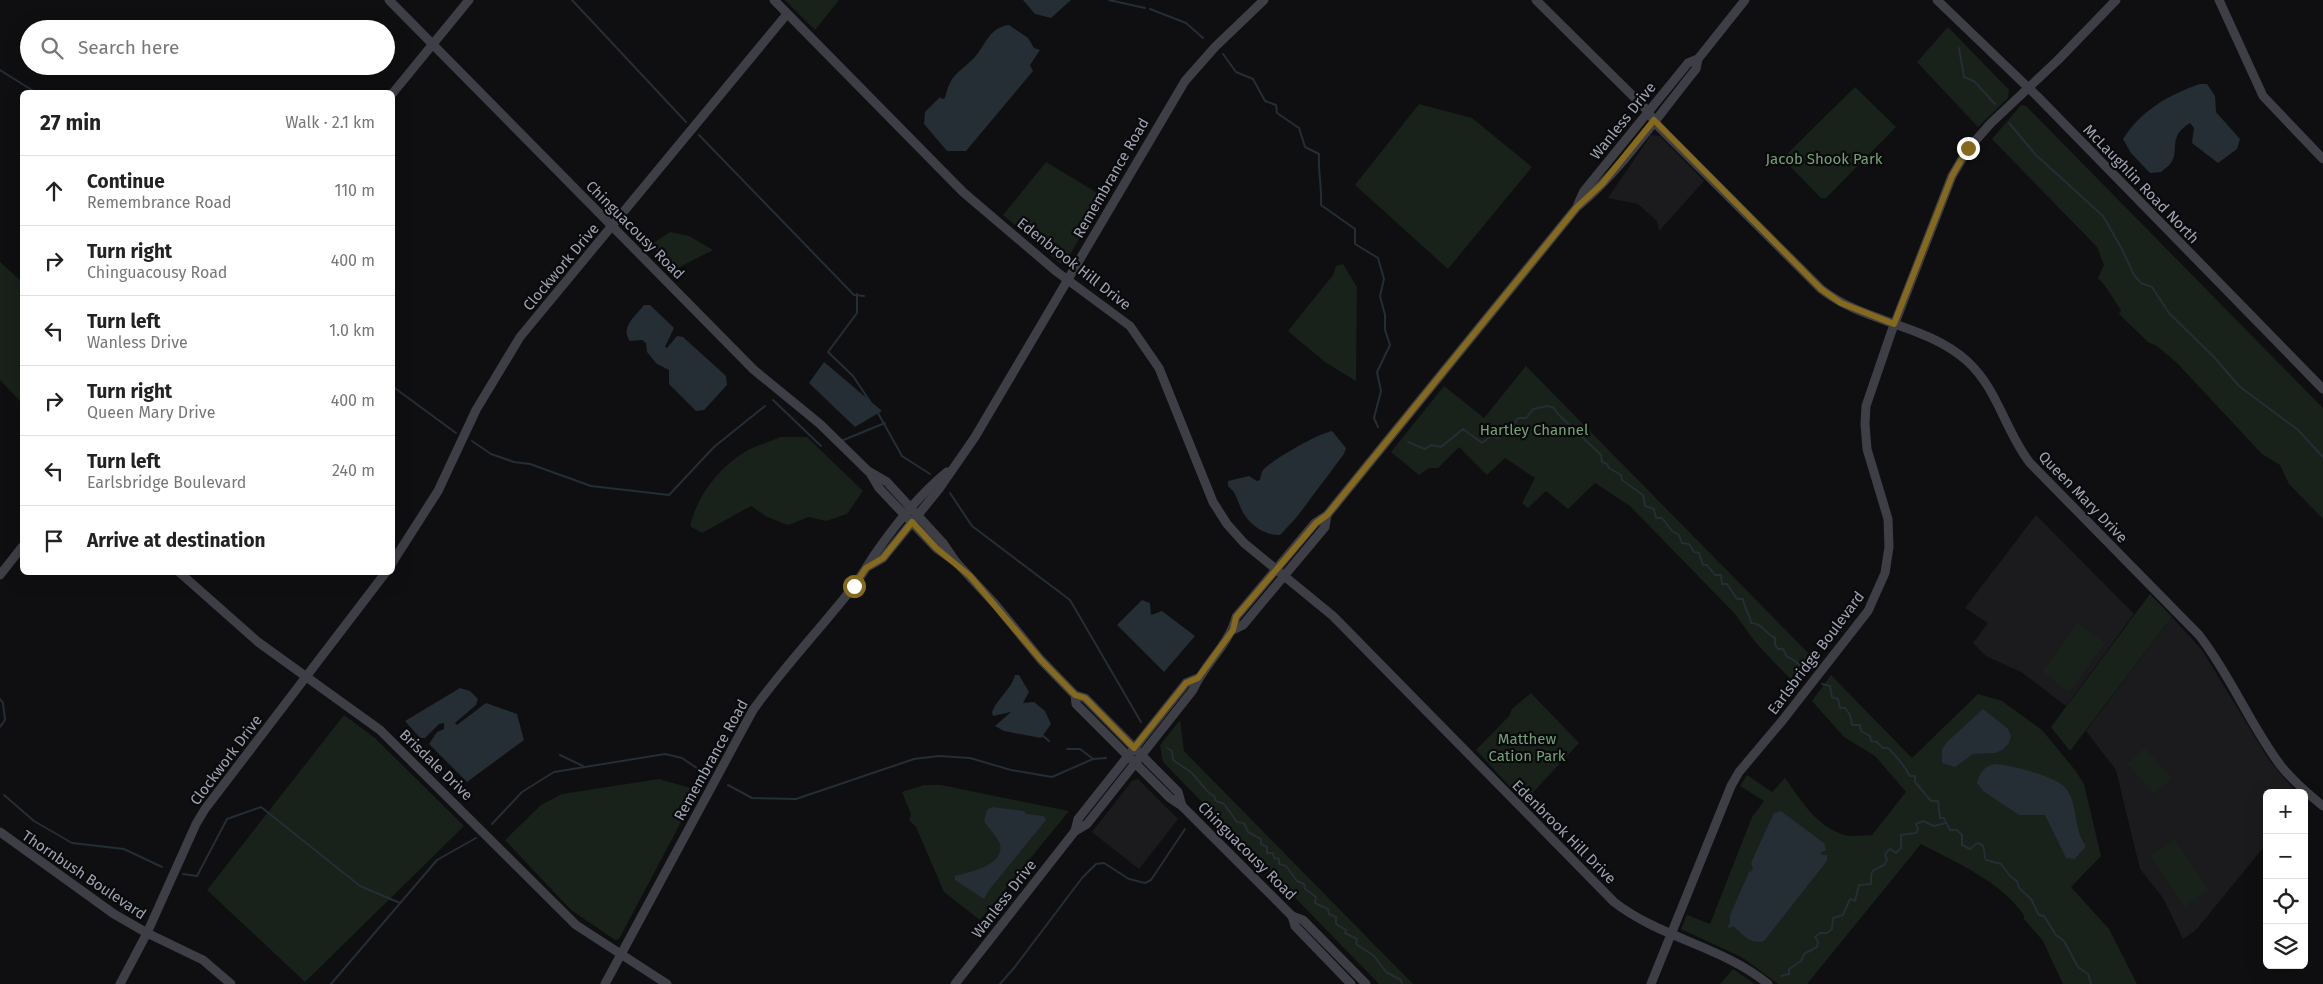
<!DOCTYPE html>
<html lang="en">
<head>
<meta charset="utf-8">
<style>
	body { margin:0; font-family:"Fira Sans",sans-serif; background:#f2f2f2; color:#222 }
	.controls { position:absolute; right:15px; bottom:15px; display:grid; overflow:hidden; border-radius:8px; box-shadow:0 5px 20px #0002 }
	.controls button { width:45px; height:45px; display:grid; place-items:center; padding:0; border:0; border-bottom:1px solid #e0e0e0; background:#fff; color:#222; font:25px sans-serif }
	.stop { position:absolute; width:15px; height:15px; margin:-11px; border:4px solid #856a1e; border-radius:50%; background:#fff }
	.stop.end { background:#856a1e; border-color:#fff; box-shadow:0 1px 5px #0008 }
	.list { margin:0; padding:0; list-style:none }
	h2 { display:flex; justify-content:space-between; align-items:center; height:65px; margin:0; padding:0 20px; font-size:21px }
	h2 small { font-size:16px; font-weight:400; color:#767676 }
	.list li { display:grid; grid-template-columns:32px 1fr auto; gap:15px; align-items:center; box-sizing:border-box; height:70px; padding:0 20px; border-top:1px solid #e0e0e0 }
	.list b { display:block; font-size:19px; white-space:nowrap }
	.list p { margin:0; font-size:16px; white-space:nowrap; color:#767676 }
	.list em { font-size:16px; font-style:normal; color:#767676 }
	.icon { flex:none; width:28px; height:28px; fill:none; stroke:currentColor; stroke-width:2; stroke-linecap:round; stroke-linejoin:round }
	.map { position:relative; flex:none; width:2323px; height:984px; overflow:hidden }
	.search { position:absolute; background:#fff; box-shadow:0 5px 20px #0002; left:20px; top:20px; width:375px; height:55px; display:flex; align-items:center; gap:12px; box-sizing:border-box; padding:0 18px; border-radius:28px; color:#767676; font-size:19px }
	.panel { position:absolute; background:#fff; box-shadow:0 5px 20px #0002; left:20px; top:90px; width:375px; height:485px; border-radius:8px }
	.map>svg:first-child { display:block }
	.built { fill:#1b1b1e }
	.green { fill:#19211b }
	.water { fill:#252d35 }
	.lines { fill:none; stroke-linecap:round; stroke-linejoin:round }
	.stream { stroke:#252d35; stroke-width:2 }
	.secondary { stroke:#3e3f46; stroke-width:9 }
	.route { stroke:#856a1e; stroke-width:6 }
	.labels { text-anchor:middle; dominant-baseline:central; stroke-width:4.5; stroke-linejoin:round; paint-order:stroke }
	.street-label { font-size:15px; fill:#9fa4b3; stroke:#0a0a0c }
	.park-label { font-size:15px; fill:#73a179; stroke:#0a0a0c }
</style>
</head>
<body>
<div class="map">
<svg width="2323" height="984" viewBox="0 0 2323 984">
	<rect width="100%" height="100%" fill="#0f0f11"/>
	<g class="built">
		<path d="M1651 135 1660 136 1704 181 1659 231 1657 221 1638 204 1608 198Z"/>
		<path d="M2036 515 2134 614 2066 706 2021 672 1986 656 1973 643 1988 623 1965 608Z"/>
		<path d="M2172 617 2202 650 2269 760 2297 793H2267V843L2196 930 2183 939 2163 898 2140 869 2116 770 2086 731Z"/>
		<path d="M1138 779 1178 819 1139 869 1092 832 1132 781Z"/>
	</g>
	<g class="green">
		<path d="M785 0H839L815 30Z"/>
		<path d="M1948 27 2009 90 2008 98 1978 127 1917 62Z"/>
		<path d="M1855 87 1896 127 1826 198H1821L1785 161V156Z"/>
		<path d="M1419 104 1472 118 1532 167 1448 269 1355 185Z"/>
		<path d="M2021 105 2026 106 2323 408V519L2289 484 2280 465 2262 454 2177 363 2157 346 2148 342 2119 314 2121 310C2113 299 2108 288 2098 278L2104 265 2097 247 1992 139Z"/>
		<path d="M1046 162 1104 197 1065 263 1061 264 1003 215Z"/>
		<path d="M670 232 689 236 713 250 670 272 652 244Z"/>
		<path d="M0 262 22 282V403L0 380Z"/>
		<path d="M1343 264 1357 287 1356 381 1325 362 1288 331 1333 275 1336 266Z"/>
		<path d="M1526 366 1817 662 1798 687 1756 643 1735 614 1630 506 1595 483 1568 509 1546 491 1528 508 1522 503 1535 478 1505 458 1487 475 1459 447 1438 468H1429L1419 475 1391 452 1444 386 1484 418Z"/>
		<path d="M780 437H807L863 491 847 514 826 521 809 517 788 525 767 517 751 506 702 533 690 526C698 494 719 467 748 450 758 445 770 442 780 437Z"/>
		<path d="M2150 594 2172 617 2070 751 2051 727Z"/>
		<path d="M2078 623 2105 643 2069 692 2042 672Z"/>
		<path d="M1831 675 1912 758 1978 694 2002 701 2042 730 2075 770 2084 784 2101 856 2071 887 2109 929 2137 984H2063L2043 941 2024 919V915C2000 881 1957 863 1921 844L1807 984H1778L1743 958 1681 929 1687 915 1710 924 1752 817 1764 801 1740 786 1747 775 1772 792 1785 778C1801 800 1816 826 1844 835 1852 837 1863 835 1872 835L1906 792 1875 756 1844 737 1812 701Z"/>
		<path d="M1531 693 1579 743 1524 802 1476 750 1509 716 1512 709Z"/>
		<path d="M344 715 375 738 464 826 305 982 207 890Z"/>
		<path d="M1180 720 1184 751 1413 984H1379L1163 762 1160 745Z"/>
		<path d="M2145 748 2172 779 2154 794 2127 763Z"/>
		<path d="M659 779 698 790 619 939 615 940 571 910 505 840 541 805 562 794Z"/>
		<path d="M924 785H941L1069 811 980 920 944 892 916 827 909 820 911 814 902 792Z"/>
		<path d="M2175 839 2209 890 2184 907 2150 856Z"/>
		<path d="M1733 969 1755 984H1720Z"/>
	</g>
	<g class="water">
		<path d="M1023 0H1071L1051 18 1035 14Z"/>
		<path d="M1009 25 1028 38 1034 48 1040 50 1030 65 1033 71 966 151H947L924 124 925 112 940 97 942 99 945 98C951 73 958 74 974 58 986 45 989 27 1009 25Z"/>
		<path d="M2200 84H2207L2215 96 2216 112 2240 139 2237 149 2218 163 2192 143 2194 128 2190 123C2167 137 2180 150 2171 163 2169 166 2164 169 2161 172L2150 173 2131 153 2123 139C2142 110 2168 95 2200 84Z"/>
		<path d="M644 305H650L674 328 665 347 667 348 677 336 683 337 726 376 727 385 704 410 696 411 669 384V370L657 364 647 352 646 343 642 340 630 341C620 327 635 317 644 305Z"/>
		<path d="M824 362 882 411 855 427 809 383Z"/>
		<path d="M1332 431 1346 448 1344 454 1296 518 1280 535C1264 536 1246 523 1240 506 1236 497 1236 493 1228 486V481L1249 476 1257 481 1260 480C1261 476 1261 472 1264 469 1274 459 1317 434 1332 431Z"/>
		<path d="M1142 600 1150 603 1151 615 1162 611 1195 636 1164 672 1117 625Z"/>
		<path d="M1015 675H1019L1029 692 1023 703 1034 702 1045 711 1051 724 1041 738 1004 731 995 726 1011 712 993 716 992 712C998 697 1011 690 1015 675Z"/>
		<path d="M460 688 470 691 478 699 476 705 455 723 457 725 486 703 517 714 524 740 467 782 429 744 437 732 444 729V723L439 724 425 738H420L405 721Z"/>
		<path d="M1983 709 2008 729 2011 736 2009 743 2002 750 1995 753 1973 754 1955 767 1942 763V749L1947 742Z"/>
		<path d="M1994 764C2010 765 2060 776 2068 791 2078 808 2074 831 2086 846L2075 859 2066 858 2045 815H2019L1983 791 1977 783C1980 772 1983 768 1994 764Z"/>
		<path d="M992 807 1024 811 1026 814 1044 816 1046 820 989 890 984 899 955 880V876C970 872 1005 865 1000 844 997 836 988 828 984 821L987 810Z"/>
		<path d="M1781 811 1824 843 1826 850 1821 852V855H1827V861L1764 941C1749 945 1743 934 1733 926L1730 928 1727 926 1730 924V915L1749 872 1753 870 1751 863 1765 832 1774 813Z"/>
	</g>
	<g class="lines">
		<g class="stream">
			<path d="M572 0 686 122"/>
			<path d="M1109 0 1145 8"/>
			<path d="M1150 9 1186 23 1203 38"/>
			<path d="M1959 48 1964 77 1974 81 1995 104"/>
			<path d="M1223 54 1236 72 1253 79 1265 101 1276 105 1277 113 1299 128 1305 147 1319 154C1318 172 1322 187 1321 205L1355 229V244L1378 258 1384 279 1380 296 1385 315V330L1390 345 1377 372 1381 391 1374 418 1378 427"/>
			<path d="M0 70 35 92"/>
			<path d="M2009 123 2036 155 2103 216 2122 249 2134 275 2141 283 2152 287 2169 313 2214 357 2239 386 2298 430 2323 457"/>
			<path d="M699 135 854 295 864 296"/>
			<path d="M857 294V313L828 352 853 376 871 403"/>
			<path d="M392 386 456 433"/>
			<path d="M773 400 821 446"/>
			<path d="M878 413 902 456 930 474"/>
			<path d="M472 441 491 454 514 462 530 464 591 486 669 495 714 447 765 406"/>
			<path d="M841 441 885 423"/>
			<path d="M1408 442 1425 449 1431 445 1441 447 1463 429 1482 443 1491 436 1499 438 1500 429 1515 423 1518 418H1526L1533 409 1548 406 1554 408 1558 414 1601 455 1602 462 1607 464 1609 468 1621 475 1622 480 1643 495 1645 506 1654 509 1656 518H1662L1672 531 1679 535 1682 543 1689 544 1694 552 1699 553 1703 565H1707L1715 575H1721L1722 584H1727L1737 599H1743C1744 608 1750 614 1751 623 1763 623 1765 634 1775 638V645L1778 649H1783L1787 657C1796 659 1798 667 1807 668"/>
			<path d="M950 493 972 526 1070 600 1141 722"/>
			<path d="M1822 684 1830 686 1832 697 1838 699 1840 708H1845L1850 715 1852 725H1860L1861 731 1870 736 1871 741 1877 742 1883 748H1888C1896 756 1904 765 1910 776H1915V782L1931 801H1938L1940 818H1944L1950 830H1957L1962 835V845L1970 849 1977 843C1988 845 1982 853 1986 860L2001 864 2011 877 2017 881 2019 888 2031 899 2039 915 2044 916 2056 935 2064 941 2078 967 2088 974 2091 984"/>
			<path d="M0 699 3 703 5 720 0 727"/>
			<path d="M1042 735 1049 741"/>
			<path d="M1167 748 1172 751 1173 760 1192 773 1209 793 1214 796 1216 801 1224 804 1237 822 1244 823 1248 832 1261 839V844L1267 847V853H1273L1274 858 1279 859V864L1286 866 1297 881 1304 884 1305 889 1316 897 1315 903 1328 909 1329 914 1336 917V924L1346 930 1345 933 1357 939 1356 944 1374 956 1386 972 1401 980 1402 984"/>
			<path d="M1067 749H1080L1092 758"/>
			<path d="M560 755 583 766"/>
			<path d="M728 785 752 798 796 799 914 759 939 756 970 758 1011 770 1052 777 1093 759 1106 758"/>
			<path d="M4 795 34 821 72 843 124 849 162 867"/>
			<path d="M492 824 522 792 554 772 665 754 682 758 704 773"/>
			<path d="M183 874 197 876 227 819 261 807 360 886 400 903"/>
			<path d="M1781 976 1789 974V969L1801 961 1804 954 1817 947 1818 942 1815 937 1820 933H1827L1832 929 1833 918 1843 915 1850 899 1855 901 1859 885 1871 884C1871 868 1871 872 1884 865L1887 860 1885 854 1890 849 1896 853 1901 848V835L1916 833 1918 829 1916 824 1923 821 1934 826 1946 823"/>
			<path d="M331 984 437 860 476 838"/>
			<path d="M1000 984 1014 968 1082 878 1096 864 1104 863 1129 879 1145 883 1151 880 1185 829"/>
		</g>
		<g class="secondary">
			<path d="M389 0 754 370 820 424 868 471 887 482 943 543 956 562"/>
			<path d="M774 0 963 192 1057 272 1130 326 1159 368 1213 502 1227 524 1244 543 1333 616 1614 902C1660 938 1722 946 1768 984"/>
			<path d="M1536 0 1644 107 1659 127 1821 289C1864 323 1926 324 1967 361 1998 389 2005 431 2030 463L2199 635C2231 676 2250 725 2281 766 2293 781 2308 794 2323 806"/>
			<path d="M1937 0 2037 96 2323 389"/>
			<path d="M2219 0 2263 96 2323 159"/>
			<path d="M392 94 469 0"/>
			<path d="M1578 204 1584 191 1688 63 1698 59"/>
			<path d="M870 473 879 488 936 548 956 562 995 604 1041 660 1075 695 1085 698 1178 792 1182 806"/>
			<path d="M392 563 438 491 476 410 520 337 787 14"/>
			<path d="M867 567 883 558 939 489 975 437 1185 81 1215 47 1264 0"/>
			<path d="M179 572 258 642 380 730 576 925 667 984"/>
			<path d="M0 575 22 547"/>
			<path d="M1233 630 1243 625 1325 527 1327 515"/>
			<path d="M1075 695 1076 704 1170 798 1182 806 1292 916 1303 920 1366 984"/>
			<path d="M1075 831 1087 824 1193 690C1204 664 1229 645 1236 617L1315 523 1327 515 1577 207C1621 171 1660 113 1696 69L1698 59 1745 0"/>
			<path d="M0 832 114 914 147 933 203 960 231 984"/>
			<path d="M1292 916 1295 926 1351 984"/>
			<path d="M120 984 147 933 196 824 205 809 386 572"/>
			<path d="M605 984 753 710C784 667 821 628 854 586 861 576 868 565 875 554 895 525 920 494 947 472"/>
			<path d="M955 984 1075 831 1078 819 1186 683 1198 678"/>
			<path d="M1651 984 1731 786 1739 772 1782 721 1868 611 1885 573 1889 547 1888 519 1867 449 1865 424 1866 406 1891 333 1952 176 1968 149 1991 123 2058 60 2116 0"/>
		</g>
	</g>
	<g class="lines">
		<path class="route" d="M854 586 866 568 883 558 912 522 936 548 970 576 1041 660 1075 695 1085 698 1134 748 1186 683 1198 678 1233 630 1236 617 1316 523 1327 515 1577 207 1602 184 1654 120 1821 289 1841 303 1894 324 1952 176 1968 148"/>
	</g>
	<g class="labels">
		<g class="street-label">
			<text transform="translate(1623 121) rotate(-51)">Wanless Drive</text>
			<text transform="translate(1111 178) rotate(-60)">Remembrance Road</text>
			<text transform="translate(2141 184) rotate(46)">McLaughlin Road North</text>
			<text transform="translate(635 230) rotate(45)">Chinguacousy Road</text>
			<text transform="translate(1074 264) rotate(38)">Edenbrook Hill Drive</text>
			<text transform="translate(561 267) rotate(-50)">Clockwork Drive</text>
			<text transform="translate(2083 497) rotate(46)">Queen Mary Drive</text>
			<text transform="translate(1816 653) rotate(-53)">Earlsbridge Boulevard</text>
			<text transform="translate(226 760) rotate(-53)">Clockwork Drive</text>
			<text transform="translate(711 760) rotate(-61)">Remembrance Road</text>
			<text transform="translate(436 765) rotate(44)">Brisdale Drive</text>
			<text transform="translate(1564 832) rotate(45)">Edenbrook Hill Drive</text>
			<text transform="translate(1247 851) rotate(45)">Chinguacousy Road</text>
			<text transform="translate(84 875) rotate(34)">Thornbush Boulevard</text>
			<text transform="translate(1004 899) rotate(-52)">Wanless Drive</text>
		</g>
		<g class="park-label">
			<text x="1824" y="159">Jacob Shook Park</text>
			<text x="1534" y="430">Hartley Channel</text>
			<text x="1527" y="739">Matthew<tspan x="1527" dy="17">Cation Park</tspan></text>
		</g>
	</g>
</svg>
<div class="controls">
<button>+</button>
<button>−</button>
<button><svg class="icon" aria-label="locate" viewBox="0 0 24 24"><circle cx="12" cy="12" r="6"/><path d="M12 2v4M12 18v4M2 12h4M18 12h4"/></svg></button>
<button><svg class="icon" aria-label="layers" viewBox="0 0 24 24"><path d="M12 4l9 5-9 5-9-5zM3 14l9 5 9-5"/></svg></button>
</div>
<div class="stop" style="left:854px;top:586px"></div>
<div class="stop end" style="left:1968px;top:148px"></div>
<div class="search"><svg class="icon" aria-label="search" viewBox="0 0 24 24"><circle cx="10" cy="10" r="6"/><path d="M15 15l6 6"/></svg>Search here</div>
<section class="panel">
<h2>27 min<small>Walk · 2.1 km</small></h2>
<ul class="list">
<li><svg class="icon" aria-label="ahead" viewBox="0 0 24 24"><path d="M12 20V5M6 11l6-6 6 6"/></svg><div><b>Continue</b><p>Remembrance Road</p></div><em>110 m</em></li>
<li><svg class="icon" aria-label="right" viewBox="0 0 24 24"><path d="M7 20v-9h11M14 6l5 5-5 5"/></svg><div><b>Turn right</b><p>Chinguacousy Road</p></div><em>400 m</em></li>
<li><svg class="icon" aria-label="left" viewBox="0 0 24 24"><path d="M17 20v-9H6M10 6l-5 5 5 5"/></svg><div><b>Turn left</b><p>Wanless Drive</p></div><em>1.0 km</em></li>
<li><svg class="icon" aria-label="right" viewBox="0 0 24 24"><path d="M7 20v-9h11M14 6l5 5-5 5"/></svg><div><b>Turn right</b><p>Queen Mary Drive</p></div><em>400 m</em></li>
<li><svg class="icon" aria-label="left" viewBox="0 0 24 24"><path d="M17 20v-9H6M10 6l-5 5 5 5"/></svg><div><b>Turn left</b><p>Earlsbridge Boulevard</p></div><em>240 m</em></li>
<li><svg class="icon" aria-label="arrive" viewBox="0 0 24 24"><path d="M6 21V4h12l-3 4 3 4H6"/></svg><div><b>Arrive at destination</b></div></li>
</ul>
</section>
</div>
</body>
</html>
